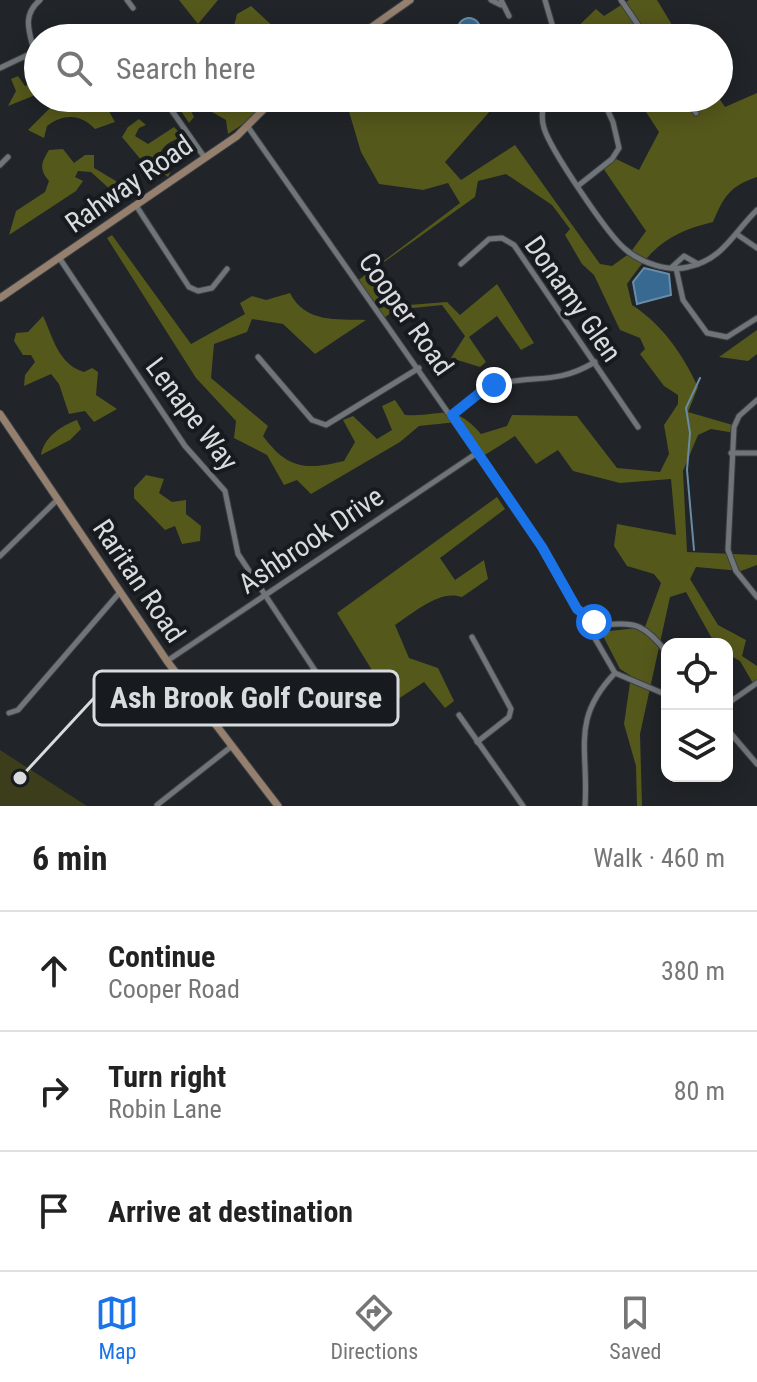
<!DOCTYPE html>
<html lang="en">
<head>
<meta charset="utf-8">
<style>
	body { margin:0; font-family:"Roboto Condensed",sans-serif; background:#f6f6f6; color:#222 }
	.controls { position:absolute; right:24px; bottom:24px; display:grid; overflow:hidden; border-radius:16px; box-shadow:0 4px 20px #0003 }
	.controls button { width:72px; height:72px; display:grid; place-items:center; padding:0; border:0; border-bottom:2px solid #e0e0e0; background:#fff; color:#222; font:40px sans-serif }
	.stop { position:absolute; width:24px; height:24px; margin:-18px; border:6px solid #1a73e8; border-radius:50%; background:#fff }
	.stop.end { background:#1a73e8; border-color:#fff; box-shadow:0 2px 8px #0008 }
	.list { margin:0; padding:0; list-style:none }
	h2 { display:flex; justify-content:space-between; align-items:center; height:104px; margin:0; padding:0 32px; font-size:34px }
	h2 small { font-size:26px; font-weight:400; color:#767676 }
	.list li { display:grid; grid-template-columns:52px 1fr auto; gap:24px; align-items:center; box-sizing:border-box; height:120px; padding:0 32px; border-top:2px solid #e0e0e0 }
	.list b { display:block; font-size:30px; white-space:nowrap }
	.list p { margin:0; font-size:26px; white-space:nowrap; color:#767676 }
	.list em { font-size:26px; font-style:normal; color:#767676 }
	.icon { flex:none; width:44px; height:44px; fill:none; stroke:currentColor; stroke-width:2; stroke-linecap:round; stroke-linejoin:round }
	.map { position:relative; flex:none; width:757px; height:806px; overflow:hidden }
	.search { position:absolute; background:#fff; box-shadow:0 4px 20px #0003; left:24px; right:24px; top:24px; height:88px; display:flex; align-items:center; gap:20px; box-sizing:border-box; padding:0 28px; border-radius:44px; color:#767676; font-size:30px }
	.sheet { height:464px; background:#fff }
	nav { display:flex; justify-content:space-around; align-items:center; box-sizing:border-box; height:112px; border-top:2px solid #e0e0e0; background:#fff; font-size:22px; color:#767676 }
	nav a { display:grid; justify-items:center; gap:4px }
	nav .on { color:#1a73e8 }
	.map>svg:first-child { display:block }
	.green { fill:#3b3d1b }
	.forest { fill:#55581b }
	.water { fill:#386990; stroke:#688ca7; stroke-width:2 }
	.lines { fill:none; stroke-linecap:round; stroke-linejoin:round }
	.stream { stroke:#688ca7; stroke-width:2 }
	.street-casing { stroke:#3c3f42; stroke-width:7 }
	.secondary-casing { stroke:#3c3f42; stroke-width:9 }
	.street { stroke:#70757a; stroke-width:5 }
	.secondary { stroke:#957f6e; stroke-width:7 }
	.route { stroke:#1a73e8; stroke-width:10 }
	.labels { text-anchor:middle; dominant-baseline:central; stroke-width:8; stroke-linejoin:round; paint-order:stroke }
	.street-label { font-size:28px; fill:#d9dcde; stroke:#171b1f }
	.leader { fill:none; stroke:#d9dcde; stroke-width:3 }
	.callout-dot { fill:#d9dcde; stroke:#171b1f; stroke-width:3 }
	.callout { fill:#171b1f; stroke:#d9dcde; stroke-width:3 }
	.callout-label { font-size:30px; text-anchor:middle; font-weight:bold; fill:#d9dcde }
</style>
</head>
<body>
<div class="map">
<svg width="757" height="806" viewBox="0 0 757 806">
	<rect width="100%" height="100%" fill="#212428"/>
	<path class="green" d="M0 750 87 806H0Z"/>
	<g class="forest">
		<path d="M179 0H218L198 24Z"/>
		<path d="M629 0H657L680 38H566L596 9 604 16Z"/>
		<path d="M251 6 277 30 260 38H231L237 14Z"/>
		<path d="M18 76 25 86 38 82V94L8 106 16 91 11 79Z"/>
		<path d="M757 93V177C730 186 724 196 713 222 668 233 653 247 627 284L632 305C663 325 683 355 698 387L688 412 736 426 735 433 711 429 698 435 683 471 687 552 757 555V565L741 571 696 567 690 579 718 625 746 640 742 656 757 666V683L754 685 740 661 727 654V644H715L686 592 670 597 640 734 642 806H637L636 766 624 724 631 676 620 669 601 632 645 627 661 583 654 574 627 566 614 546 617 524 676 535 671 479 620 483 573 471 558 450 536 464 515 436 480 458 457 422 419 426 400 442 311 494 297 480 284 485 267 455 234 438 236 421 196 378 107 238 112 235 191 344 245 314 240 303 252 296 266 300 290 293C305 323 336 319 366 320L315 354 283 324 252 319 247 332 214 344 211 378 268 426 263 436C288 470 307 470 344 461L355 442 343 420 353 416 377 439 392 430 382 406 395 400 405 415C440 418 451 400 481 434L507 426 512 415 577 416 617 468 660 472 669 454 664 425 678 404V395L664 386 640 354 645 349 640 338 620 330 594 275 582 264 565 235 570 229 552 205 506 174 478 181 475 197 366 275 396 306 447 302 460 315 497 284 534 343 521 350 497 316 469 337 486 362 480 367 451 358 465 336 442 305 394 310 383 319 356 282 460 203 448 183 423 190 379 184 361 152 345 98H483L491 110 445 162 461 180 515 145 600 264 612 266 630 253 646 231 603 168 614 158 639 170 659 132 637 98H719L725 107Z"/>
		<path d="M97 98H109L106 106 115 122 95 129C81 114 64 113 47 126L44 138 28 130 50 108Z"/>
		<path d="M196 98H221L227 108 240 98H267L252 118 228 134 226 120 212 112 202 99 190 109 194 117 189 123 181 111Z"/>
		<path d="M139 119 146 125 139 128 135 136 148 144 174 127 183 136C172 142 159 144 159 162L171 171 168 177 153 165 142 161 122 137 128 127Z"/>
		<path d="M63 149 74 163 85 155H94V168L121 184 113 192 91 172 78 171 75 177 83 181 76 191 9 235 16 211 45 192 49 181C39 169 41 163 49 150Z"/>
		<path d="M43 316C53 337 58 364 84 372L92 368 98 372 96 395 117 409 94 422 85 411 69 414 59 384 51 374 24 386 25 375 35 362 31 355H23L14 341 16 333 28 332Z"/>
		<path d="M757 330V354L748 361 719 357Z"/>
		<path d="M77 420 81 429 70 440 41 455C43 438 62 425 77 420Z"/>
		<path d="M146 475 164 479 159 493 172 502 186 500V514L201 526 200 541 182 544 175 526 165 530 134 498V488Z"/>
		<path d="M497 497 505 509 440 558 455 580 484 560 488 579 462 597C440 589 413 613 395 625L409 658 438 668 454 701 445 708 424 682 392 703 337 613Z"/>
	</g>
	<g class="water">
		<circle cx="469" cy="29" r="11"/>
		<path d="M644 268 669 274 671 295 637 304 633 282Z"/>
	</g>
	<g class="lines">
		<path class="stream" d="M694 550 687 470 690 433 686 408 700 378"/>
		<g class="street-casing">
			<g id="street">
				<path d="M127 0 133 8"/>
				<path d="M491 0 501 5"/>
				<path d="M501 0 509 16"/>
				<path d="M545 0 556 38"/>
				<path d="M621 0 647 38"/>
				<path d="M34 51C29 31 22 15 40 0"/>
				<path d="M0 68 38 50"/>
				<path d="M163 98 205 158"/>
				<path d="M525 98 544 104"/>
				<path d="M547 98C542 106 541 119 544 128 550 149 608 235 625 249 641 263 668 272 688 267 724 259 733 233 757 210"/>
				<path d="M687 98 696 113"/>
				<path d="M248 127 542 547 615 673 667 695"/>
				<path d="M0 165 8 157"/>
				<path d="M579 185 612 159 619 148 613 122 602 98"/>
				<path d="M137 207 189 287 198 291 212 288 227 269"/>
				<path d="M738 235 757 248"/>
				<path d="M60 259 185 446 225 491 238 554 349 722"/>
				<path d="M461 264 489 239 502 238 514 245 638 427"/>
				<path d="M672 267 684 256 698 264"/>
				<path d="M676 268 683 300 707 333 727 337 757 318"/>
				<path d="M258 357 312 420 326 425 419 368"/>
				<path d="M757 400 739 416 734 427 728 550 736 571 757 597"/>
				<path d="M452 415C464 404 477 392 493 386 531 373 553 387 595 362"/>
				<path d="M731 453H757"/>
				<path d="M0 556 57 500"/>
				<path d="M581 612C618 642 627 600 667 653"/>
				<path d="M472 637 511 709 509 717 477 742"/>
				<path d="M167 661 477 453"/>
				<path d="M727 704 757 683"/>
				<path d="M9 713 18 710 120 592"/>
				<path d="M459 715 523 806"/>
				<path d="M727 729 757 764"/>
				<path d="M157 805 232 746"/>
				<path d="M585 806C589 749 570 720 615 673"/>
			</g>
		</g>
		<g class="secondary-casing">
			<g id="secondary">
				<path d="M356 38 410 0"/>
				<path d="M0 298 237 136 275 98"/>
				<path d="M0 414 167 661 278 806"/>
			</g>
		</g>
		<use href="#street" class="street"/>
		<use href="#secondary" class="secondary"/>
	</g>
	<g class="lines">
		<path class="route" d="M494 385 482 391 452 415 542 547 577 609 594 622"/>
	</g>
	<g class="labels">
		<g class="street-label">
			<text transform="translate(129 184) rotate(-35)">Rahway Road</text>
			<text transform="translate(573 299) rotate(55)">Donamy Glen</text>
			<text transform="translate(406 314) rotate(55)">Cooper Road</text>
			<text transform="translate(192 414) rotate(53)">Lenape Way</text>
			<text transform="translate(311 540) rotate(-34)">Ashbrook Drive</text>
			<text transform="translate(139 581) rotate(56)">Raritan Road</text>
		</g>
	</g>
	<path class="leader" d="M20 778L94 698"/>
	<circle class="callout-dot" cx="20" cy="778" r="8"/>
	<rect class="callout" x="94" y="671" width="304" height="54" rx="8"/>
	<g class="callout-label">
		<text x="246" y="708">Ash Brook Golf Course</text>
	</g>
</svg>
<div class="controls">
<button><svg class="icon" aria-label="locate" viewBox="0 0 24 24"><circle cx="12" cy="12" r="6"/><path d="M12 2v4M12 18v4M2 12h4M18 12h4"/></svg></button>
<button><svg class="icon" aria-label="layers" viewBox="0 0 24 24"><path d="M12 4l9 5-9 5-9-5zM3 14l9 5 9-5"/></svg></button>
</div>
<div class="stop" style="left:594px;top:622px"></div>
<div class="stop end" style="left:494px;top:385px"></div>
<div class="search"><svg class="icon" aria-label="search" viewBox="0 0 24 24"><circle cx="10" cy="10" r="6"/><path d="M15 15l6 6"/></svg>Search here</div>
</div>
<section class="sheet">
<h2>6 min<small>Walk · 460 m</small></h2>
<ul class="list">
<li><svg class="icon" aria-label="ahead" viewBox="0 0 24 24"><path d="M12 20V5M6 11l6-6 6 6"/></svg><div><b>Continue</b><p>Cooper Road</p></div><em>380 m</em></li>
<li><svg class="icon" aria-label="right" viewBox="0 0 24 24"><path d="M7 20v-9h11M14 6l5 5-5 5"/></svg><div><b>Turn right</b><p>Robin Lane</p></div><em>80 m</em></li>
<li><svg class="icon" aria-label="arrive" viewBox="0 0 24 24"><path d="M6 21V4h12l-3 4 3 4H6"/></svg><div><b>Arrive at destination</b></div></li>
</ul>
</section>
<nav>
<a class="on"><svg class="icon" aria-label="map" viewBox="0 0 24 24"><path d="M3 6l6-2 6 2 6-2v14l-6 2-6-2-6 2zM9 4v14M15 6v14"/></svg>Map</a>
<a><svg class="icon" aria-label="directions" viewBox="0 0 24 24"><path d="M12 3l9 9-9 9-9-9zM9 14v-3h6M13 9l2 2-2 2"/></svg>Directions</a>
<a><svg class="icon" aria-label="saved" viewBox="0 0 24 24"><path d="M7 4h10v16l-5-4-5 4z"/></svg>Saved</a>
</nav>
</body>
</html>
